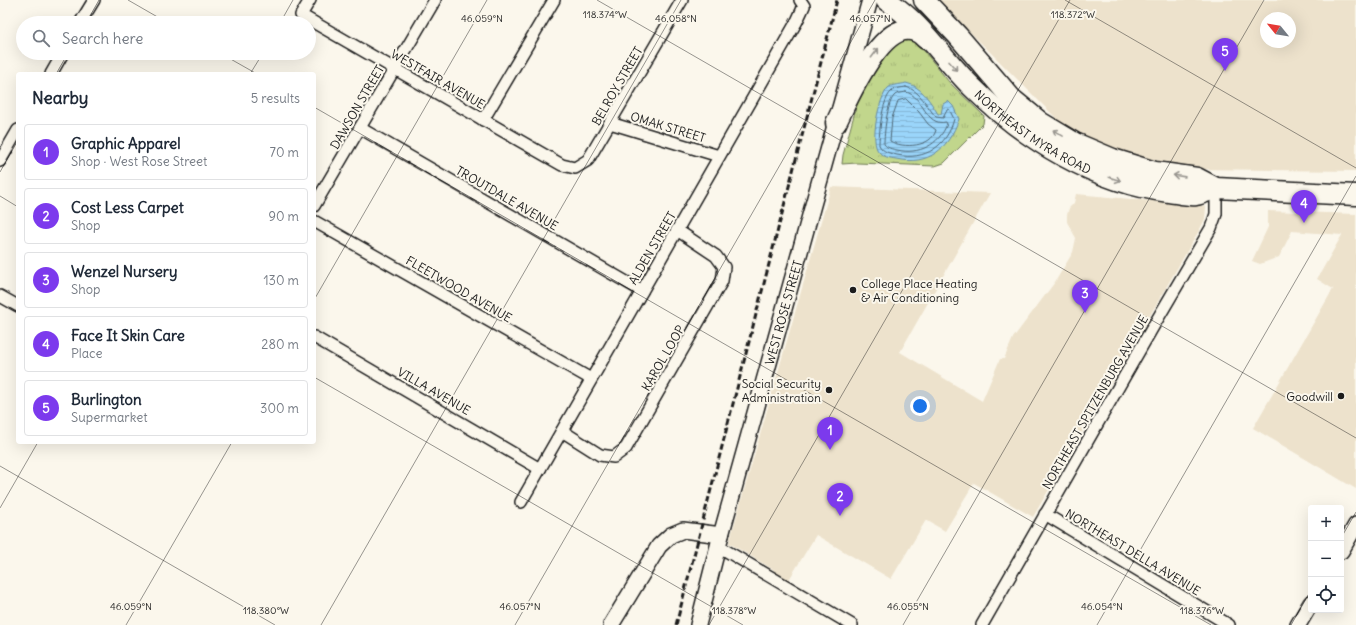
<!DOCTYPE html>
<html lang="en">
<head>
<meta charset="utf-8">
<style>
	body { margin:0; font-family:Delius,sans-serif; background:#f2f2f3; color:#1f2937 }
	.controls { position:absolute; right:12px; bottom:12px; display:grid; overflow:hidden; border-radius:4px; box-shadow:0 4px 16px #0002 }
	.controls button { width:36px; height:36px; display:grid; place-items:center; padding:0; border:0; border-bottom:1px solid #e0e1e3; background:#fff; color:#1f2937; font:20px sans-serif }
	.compass { position:absolute; left:1260px; top:12px; width:36px; height:36px; border-radius:50%; background:#fff; box-shadow:0 4px 16px #0002; rotate:300deg }
	.you { position:absolute; left:920px; top:406px; width:14px; height:14px; margin:-10px; border:3px solid #fff; border-radius:50%; background:#1a73e8; box-shadow:0 0 0 6px #1a73e833 }
	.badge { display:grid; place-items:center; width:26px; height:26px; border-radius:50%; background:#7c3aed; color:#fff; font-size:13px; font-weight:700 }
	.pin { position:absolute; translate:-50% -33px; filter:drop-shadow(0 1px 2px #0008) }
	.pin::after { content:''; position:absolute; top:21px; width:14px; height:12px; background:inherit; clip-path:polygon(0 0,100% 0,50% 100%) }
	.list { margin:0; padding:0; list-style:none }
	h2 { display:flex; justify-content:space-between; align-items:center; height:52px; margin:0; padding:0 16px; font-size:17px }
	h2 small { font-size:13px; font-weight:400; color:#747a83 }
	.list li { display:grid; grid-template-columns:26px 1fr auto; gap:12px; align-items:center; box-sizing:border-box; height:56px; margin:0 8px 8px; padding:0 8px; border:1px solid #e0e1e3; border-radius:4px }
	.list b { display:block; font-size:15px; white-space:nowrap }
	.list p { margin:0; font-size:13px; white-space:nowrap; color:#747a83 }
	.list em { font-size:13px; font-style:normal; color:#747a83 }
	.icon { flex:none; width:22px; height:22px; fill:none; stroke:currentColor; stroke-width:2; stroke-linecap:round; stroke-linejoin:round }
	.map { position:relative; flex:none; width:1356px; height:625px; overflow:hidden }
	.search { position:absolute; background:#fff; box-shadow:0 4px 16px #0002; left:16px; top:16px; width:300px; height:44px; display:flex; align-items:center; gap:10px; box-sizing:border-box; padding:0 14px; border-radius:22px; color:#747a83; font-size:15px }
	.panel { position:absolute; background:#fff; box-shadow:0 4px 16px #0002; left:16px; top:72px; width:300px; height:372px; border-radius:4px }
	.map>svg:first-child { display:block }
	.built { fill:#ede2cc; fill-rule:evenodd }
	.grass { fill:url(#grass-tufts); stroke:#6e7954 }
	.water { fill:url(#water-rules); stroke:#688ba1 }
	.lines { fill:none; stroke-linecap:round; stroke-linejoin:round }
	.shore { stroke:#4e6675; stroke-width:1 }
	.street-casing { stroke:#1c1c1c; stroke-width:14 }
	.secondary-casing { stroke:#1c1c1c; stroke-width:18 }
	.highway-casing { stroke:#1c1c1c; stroke-width:23 }
	.street { stroke:#fbf7ec; stroke-width:11 }
	.secondary { stroke:#fbf7ec; stroke-width:15 }
	.highway { stroke:#fbf7ec; stroke-width:20 }
	.rail { stroke:#1c1c1c; stroke-width:3; stroke-dasharray:6 3; stroke-linecap:butt }
	.oneway { stroke:#97948e }
	.ticks { fill:none; stroke:#1c1c1c; stroke-width:1; stroke-opacity:0.45 }
	.poi-dot { fill:#1c1c1c; stroke:#fbf7ec; stroke-width:1.5 }
	.labels { text-anchor:middle; dominant-baseline:central; stroke-width:4; stroke-linejoin:round; paint-order:stroke }
	.street-label { font-size:12px; fill:#1c1c1c; stroke:#fbf7ec }
	.poi-label { font-size:12px; fill:#1c1c1c; stroke:#fbf7ec; text-anchor:end }
	.ticks-label { font-size:10px; text-anchor:middle; fill:#1c1c1c; stroke:#fbf7ec; stroke-width:4; stroke-linejoin:round; paint-order:stroke }
</style>
</head>
<body>
<div class="map">
<svg width="1356" height="625" viewBox="0 0 1356 625">
	<defs>
		<pattern id="grass-tufts" width="24" height="20" patternUnits="userSpaceOnUse"><rect width="24" height="20" fill="#c1d68c"/><path d="M3 7l-1-3M5 7V3M7 7l1-3M15 17l-1-3M17 17v-4M19 17l1-3" fill="none" stroke="#a5b778"/></pattern>
		<pattern id="water-rules" width="6" height="5" patternUnits="userSpaceOnUse"><rect width="6" height="5" fill="#9ad5fa"/><path d="M0 2.5h6" fill="none" stroke="#84b6d6"/></pattern>
	</defs>
	<rect width="100%" height="100%" fill="#fbf7ec"/>
	<filter id="ink" filterUnits="userSpaceOnUse"><feTurbulence type="fractalNoise" baseFrequency=".025" numOctaves="2"/><feDisplacementMap in="SourceGraphic" scale="8" xChannelSelector="R" yChannelSelector="G"/><feConvolveMatrix kernelMatrix="1 2 1 2 8 2 1 2 1" color-interpolation-filters="sRGB"/></filter>
	<g filter="url(#ink)">
		<g class="built">
			<path d="M938 0H1356V171L1192 169 1107 148 1062 124ZM1266 18H1290V42H1266Z"/>
			<path d="M831 187 990 193 900 352 982 401 1000 359H1004L1013 338 1055 282 1073 252 1076 238 1067 222V215L1069 208 1074 203 1076 194 1206 206 1205 219 1200 229 1033 517 974 483 945 531 926 520 891 579 816 535 787 583 772 574 774 570 729 543Z"/>
			<path d="M1268 211 1356 214V489L1253 428 1333 289 1317 279 1342 235 1292 231 1279 257 1260 264 1252 261 1268 227Z"/>
		</g>
		<path class="grass" d="M902 39 914 41 921 47 949 82 984 116 983 124 944 163 935 166 857 163 842 164 843 155 859 97 876 63Z"/>
		<path class="water" d="M906 83C921 86 930 101 938 114H941L943 104 948 101 953 106 959 119C948 149 929 166 896 159 890 158 883 157 879 152 869 143 879 97 888 88 892 84 900 85 906 83Z"/>
		<g class="lines">
			<g class="shore">
				<path d="M906 87C920 90 927 107 936 117L943 118 947 110 949 109 954 119C947 146 925 161 897 155 889 153 883 152 879 145 879 133 882 100 891 92 894 88 901 88 906 87Z"/>
				<path d="M906 92C924 96 925 127 946 122L947 124C939 145 919 155 897 150 892 149 887 148 884 144 884 134 887 103 894 96 896 93 902 93 906 92Z"/>
				<path d="M906 99 919 112 928 124 936 130C932 147 903 149 890 141L892 118 898 101Z"/>
			</g>
			<g class="street-casing">
				<g id="street">
					<path d="M310 0 301 15 562 165 575 168 588 160 682 0"/>
					<path d="M80 23 94 0"/>
					<path d="M51 74 63 53"/>
					<path d="M483 120 554 0"/>
					<path d="M610 123 719 156"/>
					<path d="M360 128 642 291"/>
					<path d="M0 161 18 130"/>
					<path d="M314 206 435 0"/>
					<path d="M314 221 591 379"/>
					<path d="M0 296 18 306"/>
					<path d="M314 337 540 469"/>
					<path d="M562 431 600 455 614 457 626 448 722 281 724 267 716 256 677 230"/>
					<path d="M521 502 797 21 804 6 800 0"/>
					<path d="M1045 514 1229 625"/>
					<path d="M718 546 852 625"/>
					<path d="M982 625 1154 325 1211 228 1216 214V188"/>
				</g>
			</g>
			<g class="secondary-casing">
				<g id="secondary">
					<path d="M1341 551 1356 525"/>
					<path d="M611 625 659 546 671 535 683 530 721 535"/>
					<path id="s1" d="M698 625 718 546 870 0"/>
					<path d="M1298 625 1311 603"/>
				</g>
			</g>
			<g class="highway-casing">
				<g id="highway">
					<path id="s2" d="M886 0C922 23 943 59 973 88 1024 139 1096 183 1169 192 1177 193 1188 196 1196 195 1202 194 1210 190 1216 188"/>
					<path d="M924 0 958 36 1012 99 1040 122 1075 143 1113 159 1155 172 1197 178 1216 188 1356 195"/>
					<path d="M836 123C847 101 883 15 917 32 920 33 924 37 926 39"/>
				</g>
			</g>
			<use href="#street" class="street"/>
			<use href="#secondary" class="secondary"/>
			<use href="#highway" class="highway"/>
			<path class="rail" d="M676 625 837 0"/>
		</g>
		<defs><path id="oneway-shaft" d="M-6 0H5M1.5-3L5.5 0L1.5 3" fill="none" stroke-width="1.6" stroke-linecap="round" stroke-linejoin="round"/></defs>
		<g class="oneway">
			<use href="#oneway-shaft" transform="translate(875 53) rotate(-53)"/>
			<use href="#oneway-shaft" transform="translate(953 66) rotate(49)"/>
			<use href="#oneway-shaft" transform="translate(1058 133) rotate(-149)"/>
			<use href="#oneway-shaft" transform="translate(1179 176) rotate(-172)"/>
			<use href="#oneway-shaft" transform="translate(1115 179) rotate(18)"/>
		</g>
	</g>
	<path class="ticks" d="M128 0 168 23M597 0 1356 438M1065 0 1356 168M86 23 99 0M280 23 293 0M220 53 257 74M56 74 68 53M250 74 263 53M314 107 1211 625M0 172 18 140M0 196 18 207M314 300 487 0M314 377 743 625M0 466 275 625M0 508 38 442M1341 538 1356 512M126 625 232 442M321 625 681 0M515 625 875 0M709 625 1070 0M903 625 1264 0M1097 625 1356 176M1291 625 1311 590"/>
	<g class="poi-dot">
		<circle cx="853" cy="290" r="4"/>
		<circle cx="829" cy="390" r="4"/>
		<circle cx="1341" cy="396" r="4"/>
	</g>
	<g class="labels">
		<g class="street-label">
			<text transform="translate(438 79) rotate(30)">WESTFAIR AVENUE</text>
			<text transform="translate(617 86) rotate(-60)">BELROY STREET</text>
			<text transform="translate(357 107) rotate(-60)">DAWSON STREET</text>
			<text transform="translate(668 127) rotate(17)">OMAK STREET</text>
			<text stroke="none"><textPath href="#s2" startOffset="199">NORTHEAST MYRA ROAD</textPath></text>
			<text transform="translate(507 198) rotate(30)">TROUTDALE AVENUE</text>
			<text transform="translate(652 248) rotate(-60)">ALDEN STREET</text>
			<text transform="translate(459 289) rotate(30)">FLEETWOOD AVENUE</text>
			<text stroke="none"><textPath href="#s1" startOffset="324">WEST ROSE STREET</textPath></text>
			<text transform="translate(663 358) rotate(-60)">KAROL LOOP</text>
			<text transform="translate(434 391) rotate(30)">VILLA AVENUE</text>
			<text transform="translate(1095 402) rotate(-60)">NORTHEAST SPITZENBURG AVENUE</text>
			<text transform="translate(1133 552) rotate(31)">NORTHEAST DELLA AVENUE</text>
		</g>
		<g class="poi-label">
			<text x="861" y="283" text-anchor="start">College Place Heating<tspan x="861" dy="14">&amp; Air Conditioning</tspan></text>
			<text x="821" y="383">Social Security<tspan x="821" dy="14">Administration</tspan></text>
			<text x="1333" y="396">Goodwill</text>
		</g>
	</g>
	<g class="ticks-label">
		<text x="605" y="18">118.374°W</text>
		<text x="1073" y="18">118.372°W</text>
		<text x="676" y="22">46.058°N</text>
		<text x="870" y="22">46.057°N</text>
		<text x="482" y="22">46.059°N</text>
		<text x="131" y="610">46.059°N</text>
		<text x="520" y="610">46.057°N</text>
		<text x="908" y="610">46.055°N</text>
		<text x="1102" y="610">46.054°N</text>
		<text x="266" y="614">118.380°W</text>
		<text x="734" y="614">118.378°W</text>
		<text x="1202" y="614">118.376°W</text>
	</g>
</svg>
<div class="controls">
<button>+</button>
<button>−</button>
<button><svg class="icon" aria-label="locate" viewBox="0 0 24 24"><circle cx="12" cy="12" r="6"/><path d="M12 2v4M12 18v4M2 12h4M18 12h4"/></svg></button>
</div>
<svg class="compass" viewBox="-18 -18 36 36"><path d="M0-13l5 13h-10z" fill="#e53935"/><path d="M0 13l5-13h-10z" fill="#747a83"/></svg>
<div class="you"></div>
<div class="pin badge" style="left:830px;top:450px">1</div>
<div class="pin badge" style="left:840px;top:516px">2</div>
<div class="pin badge" style="left:1085px;top:313px">3</div>
<div class="pin badge" style="left:1304px;top:223px">4</div>
<div class="pin badge" style="left:1225px;top:71px">5</div>
<div class="search"><svg class="icon" aria-label="search" viewBox="0 0 24 24"><circle cx="10" cy="10" r="6"/><path d="M15 15l6 6"/></svg>Search here</div>
<section class="panel">
<h2>Nearby<small>5 results</small></h2>
<ul class="list">
<li><span class="badge">1</span><div><b>Graphic Apparel</b><p>Shop · West Rose Street</p></div><em>70 m</em></li>
<li><span class="badge">2</span><div><b>Cost Less Carpet</b><p>Shop</p></div><em>90 m</em></li>
<li><span class="badge">3</span><div><b>Wenzel Nursery</b><p>Shop</p></div><em>130 m</em></li>
<li><span class="badge">4</span><div><b>Face It Skin Care</b><p>Place</p></div><em>280 m</em></li>
<li><span class="badge">5</span><div><b>Burlington</b><p>Supermarket</p></div><em>300 m</em></li>
</ul>
</section>
</div>
</body>
</html>
